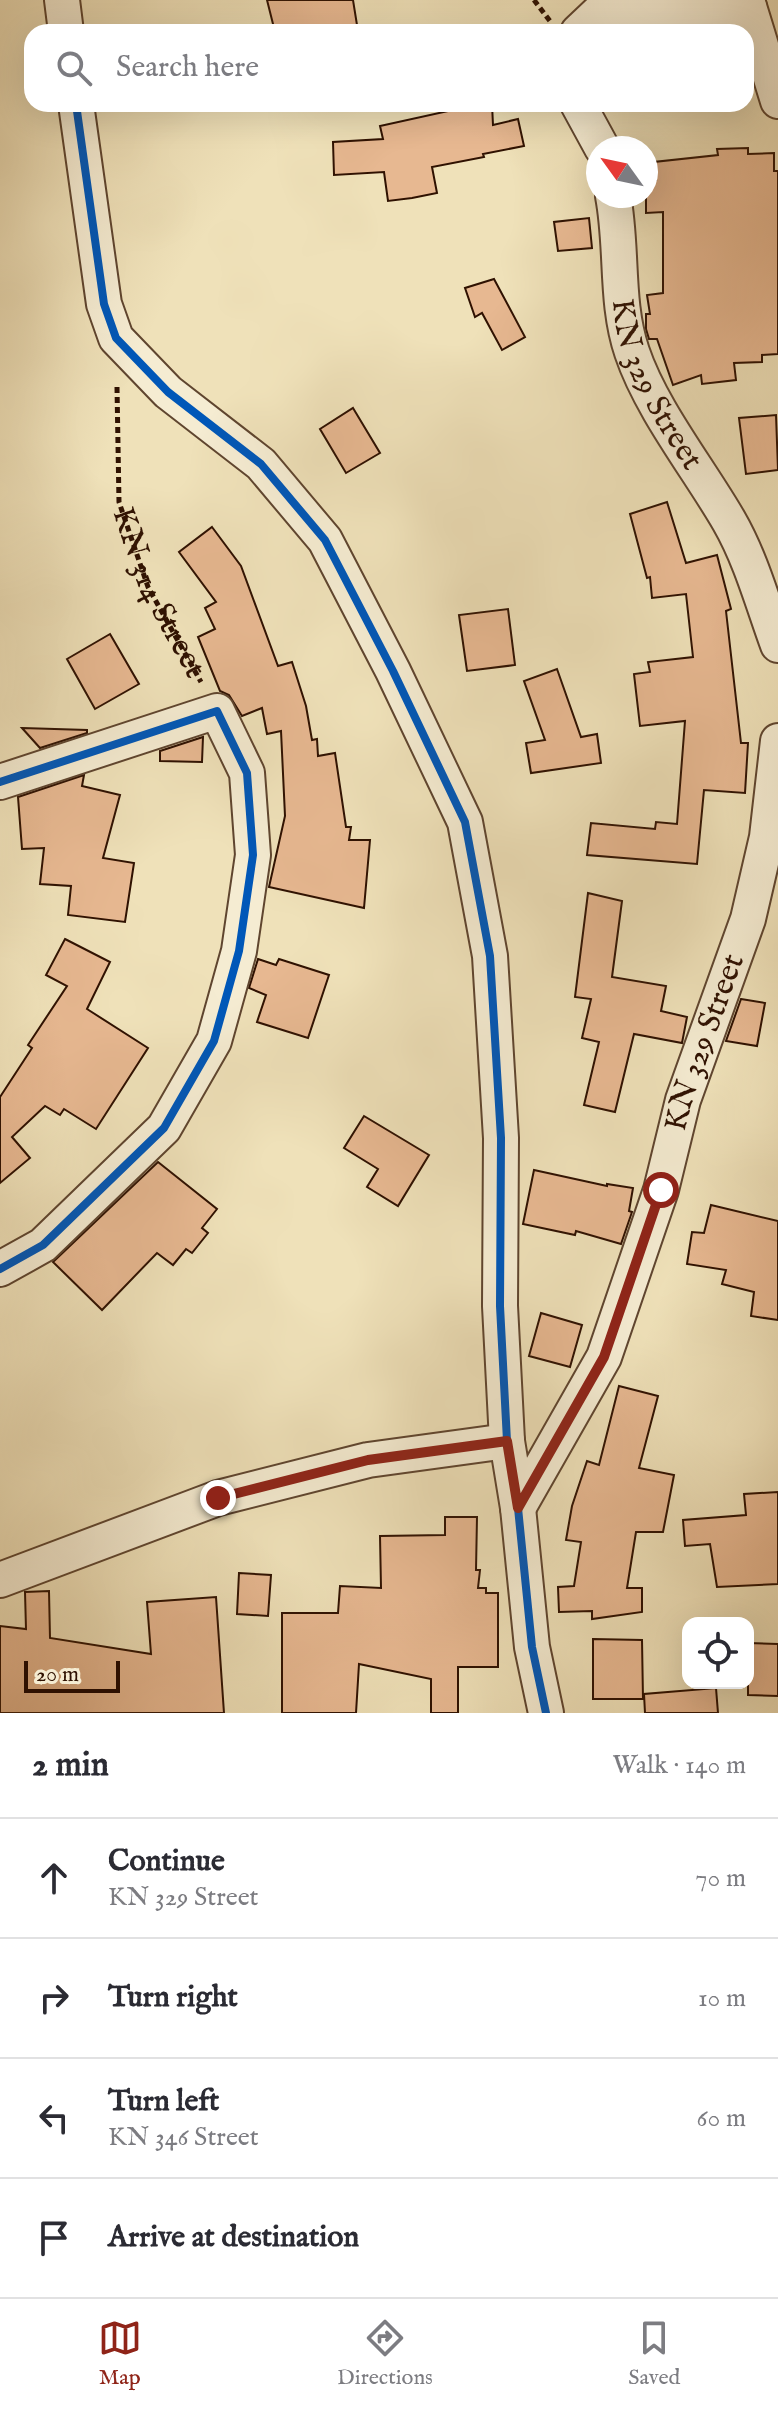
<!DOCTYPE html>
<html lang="en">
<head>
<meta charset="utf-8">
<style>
	body { margin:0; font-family:"IM FELL English",serif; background:#f7f7f7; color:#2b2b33 }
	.controls { position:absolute; right:24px; bottom:24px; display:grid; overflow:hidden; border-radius:16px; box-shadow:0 8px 32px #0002 }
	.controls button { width:72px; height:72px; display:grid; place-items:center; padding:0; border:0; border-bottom:2px solid #e1e1e2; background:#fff; color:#2b2b33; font:40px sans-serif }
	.compass { position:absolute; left:586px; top:136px; width:72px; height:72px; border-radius:50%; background:#fff; box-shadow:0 8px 32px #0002; rotate:303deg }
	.scale { position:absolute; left:24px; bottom:20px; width:96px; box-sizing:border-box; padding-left:8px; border:4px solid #2f1101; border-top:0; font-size:22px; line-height:28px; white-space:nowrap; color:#2f1101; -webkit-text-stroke:6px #f5ecd2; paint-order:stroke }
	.stop { position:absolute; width:24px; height:24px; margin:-18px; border:6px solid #8f2418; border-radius:50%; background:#fff }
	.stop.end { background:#8f2418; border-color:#fff; box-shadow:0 2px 8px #0008 }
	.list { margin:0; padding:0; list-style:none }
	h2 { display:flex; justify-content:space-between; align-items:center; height:104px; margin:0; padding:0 32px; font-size:34px }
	h2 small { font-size:26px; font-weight:400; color:#7c7c81 }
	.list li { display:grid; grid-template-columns:52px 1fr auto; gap:24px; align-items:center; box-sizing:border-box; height:120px; padding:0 32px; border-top:2px solid #e1e1e2 }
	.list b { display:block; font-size:30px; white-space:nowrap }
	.list p { margin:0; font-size:26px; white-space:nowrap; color:#7c7c81 }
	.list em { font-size:26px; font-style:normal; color:#7c7c81 }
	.icon { flex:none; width:44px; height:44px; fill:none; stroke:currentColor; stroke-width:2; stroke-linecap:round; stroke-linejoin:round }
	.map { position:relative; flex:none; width:778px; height:1713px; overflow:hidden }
	.search { position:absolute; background:#fff; box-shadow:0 8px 32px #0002; left:24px; right:24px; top:24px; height:88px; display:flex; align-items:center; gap:20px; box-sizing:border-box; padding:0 28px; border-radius:24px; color:#7c7c81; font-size:30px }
	.sheet { height:584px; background:#fff }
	nav { display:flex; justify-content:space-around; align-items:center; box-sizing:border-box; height:112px; border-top:2px solid #e1e1e2; background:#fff; font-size:22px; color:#7c7c81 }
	nav a { display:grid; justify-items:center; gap:4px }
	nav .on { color:#8f2418 }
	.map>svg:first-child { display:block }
	.building { fill:#e7b891; stroke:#2f1101; stroke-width:2 }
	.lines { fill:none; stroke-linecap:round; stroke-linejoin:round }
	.minor-casing { stroke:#5f452f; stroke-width:38 }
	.path { stroke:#2f1101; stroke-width:5; stroke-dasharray:6 4; stroke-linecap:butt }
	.minor { stroke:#f5ecd2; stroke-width:34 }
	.cycleway-casing { stroke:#f5ecd2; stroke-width:13 }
	.cycleway { stroke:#0057b8; stroke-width:8 }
	.route { stroke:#8f2418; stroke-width:10 }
	.labels { text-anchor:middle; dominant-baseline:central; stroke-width:7; stroke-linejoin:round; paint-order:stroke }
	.street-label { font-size:32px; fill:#2f1101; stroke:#f5ecd2 }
</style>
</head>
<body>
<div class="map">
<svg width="778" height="1713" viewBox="0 0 778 1713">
	<rect width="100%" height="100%" fill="#efe1b9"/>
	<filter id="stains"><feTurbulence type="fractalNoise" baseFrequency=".0025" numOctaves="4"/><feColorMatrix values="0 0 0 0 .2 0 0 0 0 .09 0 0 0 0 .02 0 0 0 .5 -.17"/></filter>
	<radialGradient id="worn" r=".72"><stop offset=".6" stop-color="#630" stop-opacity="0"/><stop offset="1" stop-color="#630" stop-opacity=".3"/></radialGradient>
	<g class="building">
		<path d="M267 0H353L357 25 306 32H275Z"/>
		<path d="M462 104H492L493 125 518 119 524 146 483 154 484 157 432 167 437 193 412 198 388 201 384 172 334 175 333 142 383 139 380 126 462 108Z"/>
		<path d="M748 148V154L774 153V171H778V354L762 355V362L734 363 736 380 702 384 701 375 673 385 657 339H649L646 329V314H650L647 295 663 293V212L646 213V181L656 180 654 162 718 155 717 149Z"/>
		<path d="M589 218 592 248 558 251 554 222Z"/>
		<path d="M494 279 525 337 502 350 482 313 475 317 465 288Z"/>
		<path d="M353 408 380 453 346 473 320 429Z"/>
		<path d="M776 415 778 470 746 474 739 418Z"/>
		<path d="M667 502 686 563 717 555 731 609 726 611 741 743H748L745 793 704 790 697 864 587 855 591 823 655 829 656 822 677 824 685 721 640 726 634 674 650 672 648 662 693 657 686 594 652 598 650 577 647 578 630 514Z"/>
		<path d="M212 527 241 566 278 666 292 662 306 706 312 740 317 739 318 756 335 753 346 827H351L349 840H370L364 908 269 887 285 816 281 731 267 734 262 708 242 716 229 695 220 691 198 637 215 629 205 608 216 602 179 552Z"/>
		<path d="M508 609 515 665 467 671 459 615Z"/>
		<path d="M110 634 139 684 95 709 67 659Z"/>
		<path d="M557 669 581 737 597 734 601 763 531 773 526 743 545 740 524 681Z"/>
		<path d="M22 728 87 730V733L40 748Z"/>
		<path d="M203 737 202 762 160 761V751Z"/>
		<path d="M84 775 82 786 120 795 103 858 134 863 125 922 68 915 71 886 40 884 44 848 22 849 18 797Z"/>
		<path d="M588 893 622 901 612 977 666 986 661 1011 687 1017 682 1043 634 1034 615 1112 584 1105 599 1042 582 1038 591 999 575 997Z"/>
		<path d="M65 939 110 962 87 1009 148 1048 96 1129 64 1109 60 1115 45 1106 12 1137 30 1158 0 1183V1097L32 1048 28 1045 67 986 46 975Z"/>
		<path d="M258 959 276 965 279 959 329 975 308 1038 257 1022 266 995 249 988Z"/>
		<path d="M741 999 765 1003 757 1046 726 1041Z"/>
		<path d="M364 1116 429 1155 398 1206 367 1187 378 1169 344 1148Z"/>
		<path d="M158 1162 217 1209 202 1228 208 1233 192 1253 186 1249 173 1265 157 1253 102 1310 53 1262Z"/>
		<path d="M534 1170 607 1186V1184L633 1188 629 1211 632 1212 621 1244 576 1231 575 1235 523 1224Z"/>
		<path d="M711 1205 778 1221V1320L751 1316 754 1292 722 1284 726 1270 687 1264 692 1232 704 1233Z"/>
		<path d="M541 1313 582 1325 570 1367 529 1356Z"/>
		<path d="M619 1386 658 1396 639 1468 674 1475 663 1532H636L627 1588H642V1612L592 1619V1611L559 1612 558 1587 574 1586 581 1542 566 1540 572 1506 587 1461 599 1465Z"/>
		<path d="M778 1492V1584L717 1587 710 1544 685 1546 683 1520 746 1515 744 1494Z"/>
		<path d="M445 1517H477L476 1570H480L478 1588H486V1593H498V1667H458V1713H431V1679L359 1664 356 1713H282V1613H338L340 1586 381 1588 380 1536 445 1535Z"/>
		<path d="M239 1573 271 1575 268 1616 237 1614Z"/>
		<path d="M49 1591 50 1638 151 1654 147 1602 216 1597 224 1713H0V1626L26 1629 25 1592Z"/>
		<path d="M593 1639 642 1640 643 1699H593Z"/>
		<path d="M748 1643 778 1644V1696L748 1695Z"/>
		<path d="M716 1688 718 1713H645L644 1694Z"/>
	</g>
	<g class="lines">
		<g class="minor-casing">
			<g id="minor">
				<path d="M62 0 66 32"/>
				<path d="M747 0 778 101"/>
				<path d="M578 32 597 14 639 11 684 16 749 7"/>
				<path d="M76 104 104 304 116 338 168 392 261 464 325 540 393 671 465 822 490 956 501 1138 500 1306 507 1441 518 1508 532 1647 546 1713"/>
				<path d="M578 104 602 148"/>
				<path id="s2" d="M613 196C623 248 615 302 632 352 651 409 699 469 729 521 751 559 763 604 778 645"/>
				<path d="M0 782 217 711 247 773 253 855 239 951 214 1041 164 1128 43 1245 0 1269"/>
				<path id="s3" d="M518 1508 604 1357 661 1190 683 1100 748 919 767 837 778 741"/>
				<path d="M0 1580 218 1498 368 1460 507 1441"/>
			</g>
		</g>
		<g class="path">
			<path d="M534 0 550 21"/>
			<path id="s1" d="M117 387 119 502 148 587 201 682"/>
		</g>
		<use href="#minor" class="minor"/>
		<g class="cycleway-casing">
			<g id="cycleway">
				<path d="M76 104 104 304 116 338 168 392 261 464 325 540 393 671 465 822 490 956 501 1138 500 1306 507 1441 518 1508 532 1647 546 1713"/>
				<path d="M0 782 217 711 247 773 253 855 239 951 214 1041 164 1128 43 1245 0 1269"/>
			</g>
		</g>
		<use href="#cycleway" class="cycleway"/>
	</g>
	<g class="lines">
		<path class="route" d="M218 1498 368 1460 507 1441 518 1508 604 1357 661 1190"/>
	</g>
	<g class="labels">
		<g class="street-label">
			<text stroke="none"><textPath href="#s2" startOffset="196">KN 329 Street</textPath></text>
			<text stroke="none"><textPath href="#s1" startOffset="214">KN 314 Street</textPath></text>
			<text stroke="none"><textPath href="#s3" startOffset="504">KN 329 Street</textPath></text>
		</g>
	</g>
	<rect width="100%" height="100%" filter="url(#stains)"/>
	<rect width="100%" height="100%" fill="url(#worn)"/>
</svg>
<div class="controls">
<button><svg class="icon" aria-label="locate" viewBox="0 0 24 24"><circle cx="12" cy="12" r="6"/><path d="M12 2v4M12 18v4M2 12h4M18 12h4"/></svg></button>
</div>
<svg class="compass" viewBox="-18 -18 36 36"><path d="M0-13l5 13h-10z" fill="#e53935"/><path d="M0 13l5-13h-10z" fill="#7c7c81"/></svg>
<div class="scale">20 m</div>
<div class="stop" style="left:661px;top:1190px"></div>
<div class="stop end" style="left:218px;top:1498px"></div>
<div class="search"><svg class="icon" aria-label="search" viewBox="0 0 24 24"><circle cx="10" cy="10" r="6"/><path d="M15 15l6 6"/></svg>Search here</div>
</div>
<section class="sheet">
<h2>2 min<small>Walk · 140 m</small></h2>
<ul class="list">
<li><svg class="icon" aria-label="ahead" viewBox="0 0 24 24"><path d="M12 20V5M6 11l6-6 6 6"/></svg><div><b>Continue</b><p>KN 329 Street</p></div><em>70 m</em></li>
<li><svg class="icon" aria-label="right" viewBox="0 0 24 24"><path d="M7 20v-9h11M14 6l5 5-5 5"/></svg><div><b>Turn right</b></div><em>10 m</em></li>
<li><svg class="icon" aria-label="left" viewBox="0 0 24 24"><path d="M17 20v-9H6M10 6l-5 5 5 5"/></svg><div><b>Turn left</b><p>KN 346 Street</p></div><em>60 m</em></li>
<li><svg class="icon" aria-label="arrive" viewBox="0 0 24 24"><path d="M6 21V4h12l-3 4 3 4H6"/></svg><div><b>Arrive at destination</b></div></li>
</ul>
</section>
<nav>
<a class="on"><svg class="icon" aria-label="map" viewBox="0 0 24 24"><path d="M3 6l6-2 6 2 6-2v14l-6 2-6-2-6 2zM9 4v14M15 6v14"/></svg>Map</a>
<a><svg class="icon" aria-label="directions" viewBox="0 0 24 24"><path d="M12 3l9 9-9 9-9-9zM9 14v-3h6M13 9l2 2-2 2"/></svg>Directions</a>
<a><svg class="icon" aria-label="saved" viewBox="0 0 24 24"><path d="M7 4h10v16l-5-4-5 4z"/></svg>Saved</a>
</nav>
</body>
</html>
